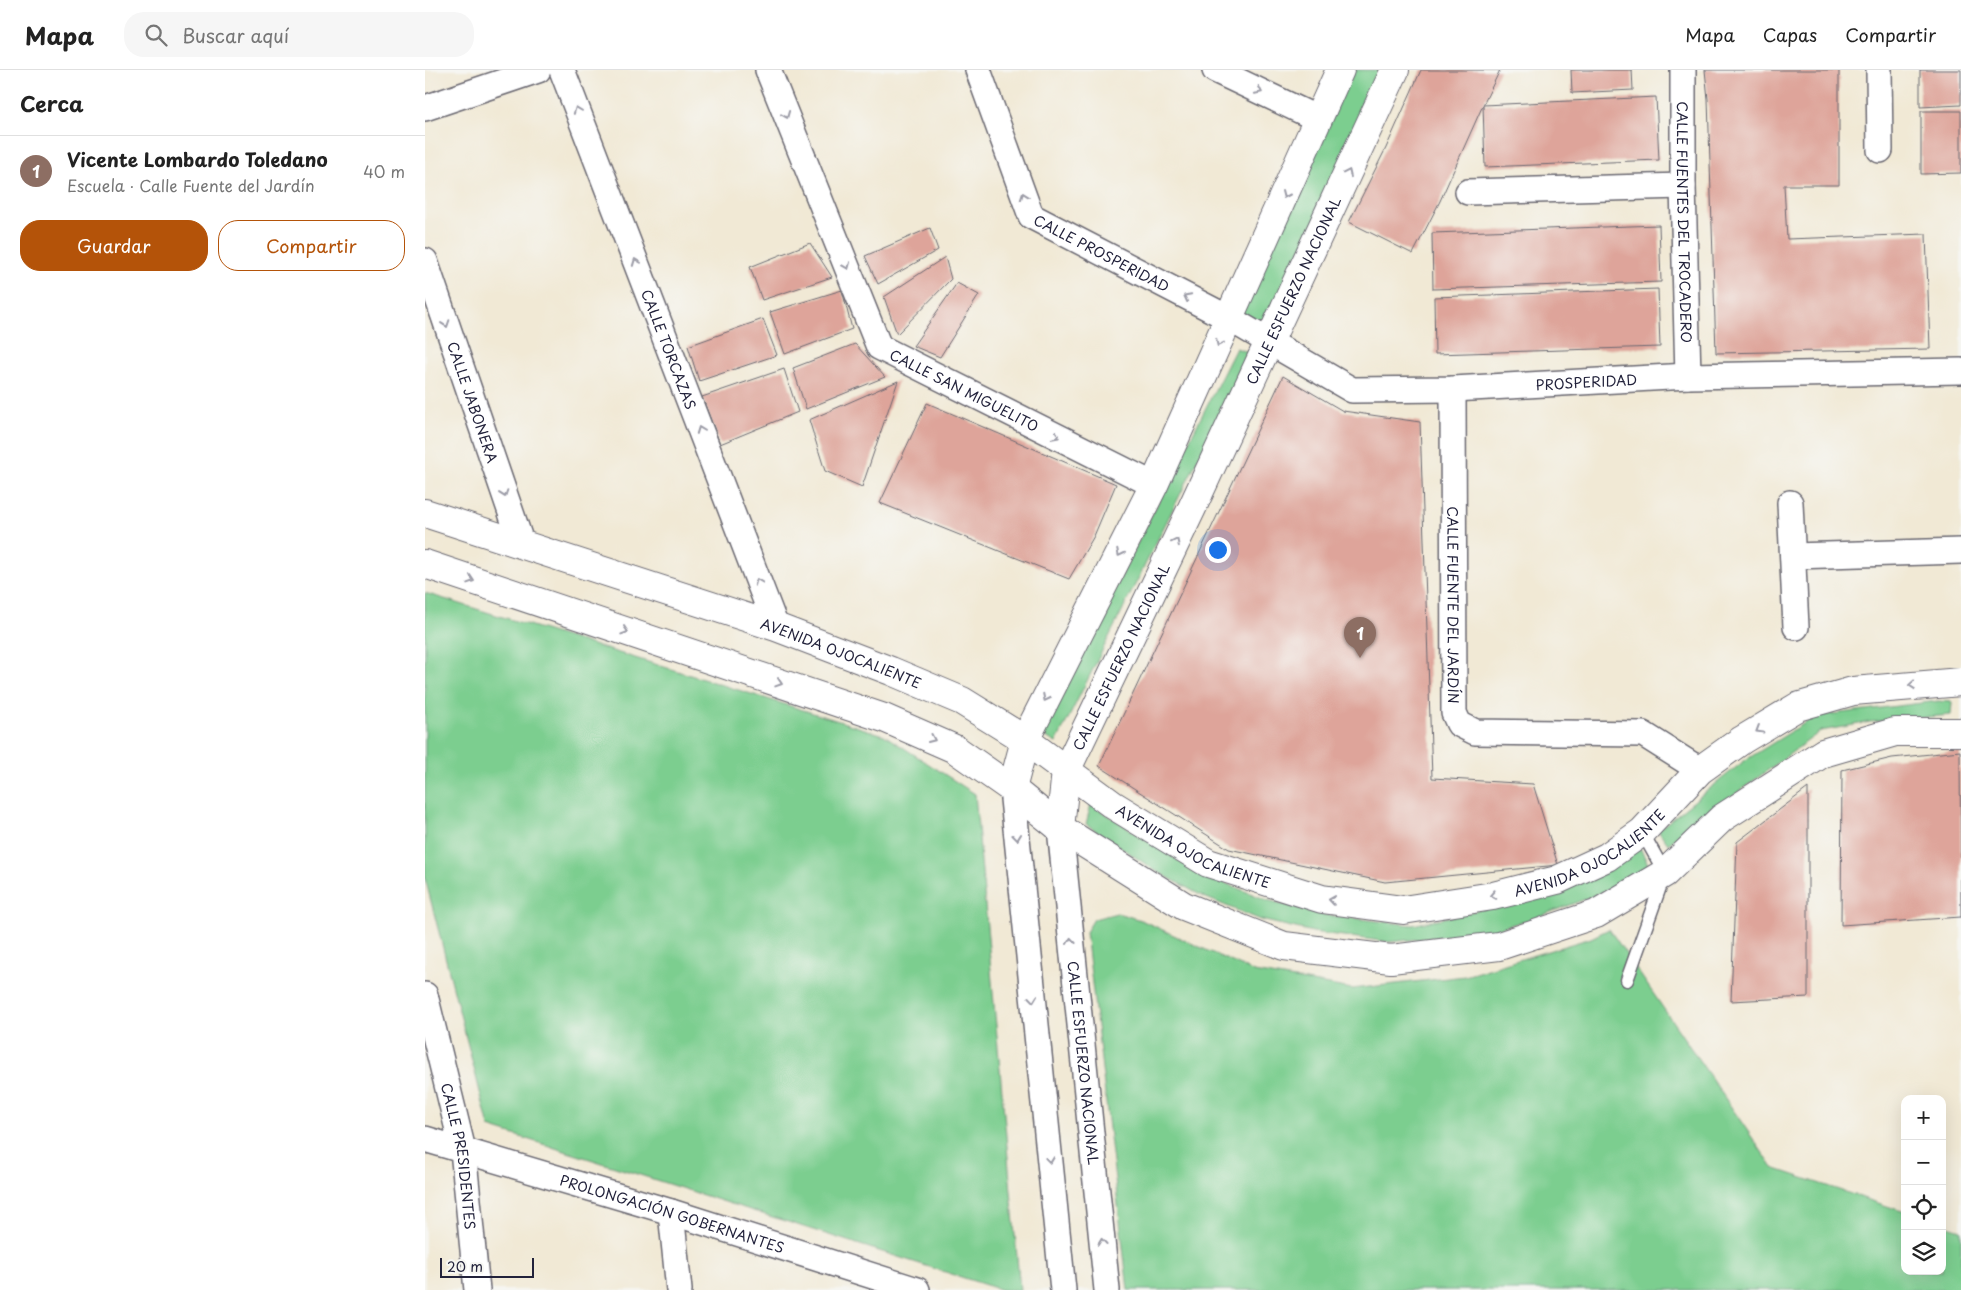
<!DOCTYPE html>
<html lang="es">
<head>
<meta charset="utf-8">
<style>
	body { margin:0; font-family:"Playpen Sans",sans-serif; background:#f6f6f6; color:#222 }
	.controls { position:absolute; right:15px; bottom:15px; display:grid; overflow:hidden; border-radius:10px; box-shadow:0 5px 20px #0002 }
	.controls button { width:45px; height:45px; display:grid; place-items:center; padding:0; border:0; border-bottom:1px solid #e0e0e0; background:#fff; color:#222; font:25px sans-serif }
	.scale { position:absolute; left:15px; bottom:12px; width:94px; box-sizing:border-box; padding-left:5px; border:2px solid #22223b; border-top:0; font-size:14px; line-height:18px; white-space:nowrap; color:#22223b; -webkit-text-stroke:4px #f6f6f2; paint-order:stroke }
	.you { position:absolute; left:792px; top:479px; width:18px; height:18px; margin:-12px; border:4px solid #fff; border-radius:50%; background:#1a73e8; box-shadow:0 0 0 8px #1a73e833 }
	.badge { display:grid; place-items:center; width:32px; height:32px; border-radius:50%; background:#b45309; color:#fff; font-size:16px; font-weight:700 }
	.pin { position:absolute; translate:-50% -41px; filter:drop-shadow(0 1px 2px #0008) }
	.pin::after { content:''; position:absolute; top:26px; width:18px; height:15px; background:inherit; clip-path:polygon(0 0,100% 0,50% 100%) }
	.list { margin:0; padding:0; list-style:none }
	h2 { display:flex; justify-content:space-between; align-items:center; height:65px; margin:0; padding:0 20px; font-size:21px }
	h2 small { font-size:16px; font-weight:400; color:#767676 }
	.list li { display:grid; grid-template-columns:32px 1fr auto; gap:15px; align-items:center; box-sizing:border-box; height:70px; padding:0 20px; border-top:1px solid #e0e0e0 }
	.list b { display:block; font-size:19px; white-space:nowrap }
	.list p { margin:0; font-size:16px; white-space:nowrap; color:#767676 }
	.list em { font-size:16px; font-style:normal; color:#767676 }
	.actions { display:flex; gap:10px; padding:15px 20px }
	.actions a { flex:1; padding:11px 0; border:1px solid #b45309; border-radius:20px; text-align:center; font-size:18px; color:#b45309 }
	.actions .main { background:#b45309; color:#fff }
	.icon { flex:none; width:28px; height:28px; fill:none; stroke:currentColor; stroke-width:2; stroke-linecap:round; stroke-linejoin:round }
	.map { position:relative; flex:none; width:1536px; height:1220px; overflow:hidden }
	header { display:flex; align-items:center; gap:30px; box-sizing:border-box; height:70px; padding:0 25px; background:#fff; border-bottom:1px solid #e0e0e0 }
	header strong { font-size:24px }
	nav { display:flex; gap:28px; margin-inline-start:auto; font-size:18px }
	.search { width:350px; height:45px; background:#f6f6f6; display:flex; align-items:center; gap:12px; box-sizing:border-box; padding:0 18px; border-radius:20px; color:#767676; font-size:19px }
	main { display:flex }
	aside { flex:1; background:#fff }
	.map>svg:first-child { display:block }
	.green { fill:#7cce8f; stroke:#4f7865 }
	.building { fill:#dea49a }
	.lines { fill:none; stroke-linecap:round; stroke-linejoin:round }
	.service-casing { stroke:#6a6871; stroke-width:15 }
	.minor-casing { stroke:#6a6871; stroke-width:28 }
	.tertiary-casing { stroke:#6a6871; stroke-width:30 }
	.secondary-casing { stroke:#6a6871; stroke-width:30 }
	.service { stroke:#fff; stroke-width:12 }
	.minor { stroke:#fff; stroke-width:25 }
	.tertiary { stroke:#fff; stroke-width:28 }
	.secondary { stroke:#fff; stroke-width:28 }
	.oneway { stroke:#9c9ca7 }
	.labels { text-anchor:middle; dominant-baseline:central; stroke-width:4; stroke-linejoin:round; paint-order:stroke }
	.street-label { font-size:14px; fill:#22223b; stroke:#f6f6f2 }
</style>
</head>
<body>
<header>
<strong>Mapa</strong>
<div class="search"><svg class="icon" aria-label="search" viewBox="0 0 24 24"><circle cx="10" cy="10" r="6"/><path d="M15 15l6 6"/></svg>Buscar aquí</div>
<nav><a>Mapa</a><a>Capas</a><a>Compartir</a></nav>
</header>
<main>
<aside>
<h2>Cerca<small></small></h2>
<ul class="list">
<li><span class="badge" style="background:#8d6e63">1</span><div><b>Vicente Lombardo Toledano</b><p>Escuela · Calle Fuente del Jardín</p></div><em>40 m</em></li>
</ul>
<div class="actions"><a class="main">Guardar</a><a>Compartir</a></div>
</aside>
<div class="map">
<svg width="1536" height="1220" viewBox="0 0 1536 1220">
	<rect width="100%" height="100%" fill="#f6f6f2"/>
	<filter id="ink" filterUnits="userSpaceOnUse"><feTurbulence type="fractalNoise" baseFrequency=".02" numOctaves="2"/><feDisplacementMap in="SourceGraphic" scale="10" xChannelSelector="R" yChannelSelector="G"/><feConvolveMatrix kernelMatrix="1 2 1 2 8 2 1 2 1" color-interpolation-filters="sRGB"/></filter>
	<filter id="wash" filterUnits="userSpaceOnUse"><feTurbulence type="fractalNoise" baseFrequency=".0096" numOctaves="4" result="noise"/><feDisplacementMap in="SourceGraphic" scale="20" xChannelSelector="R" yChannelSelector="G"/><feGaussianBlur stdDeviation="1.12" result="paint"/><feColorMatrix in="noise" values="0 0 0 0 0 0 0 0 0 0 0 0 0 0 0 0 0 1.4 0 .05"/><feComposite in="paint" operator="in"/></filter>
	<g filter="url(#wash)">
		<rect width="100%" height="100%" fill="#f1e9d5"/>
		<g class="green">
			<path d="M926 0H959L841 257 816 244Z"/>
			<path d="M811 278 826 283 631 673 616 664Z"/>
			<path d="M0 523 459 665 550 724 595 1220H577L64 1057 0 808Z"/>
			<path d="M1513 631 1527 632 1526 645 1445 652 1396 661 1243 774 1233 760 1319 691 1391 646Z"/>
			<path d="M666 734 770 801 842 830 900 845 988 855 1101 829 1215 778 1226 800 1166 827 1107 849 1056 863 964 872 888 862 836 850 779 827 731 801 661 754Z"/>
			<path d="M692 843 716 850 829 902 927 919 1040 906 1166 868 1184 859 1348 1098 1480 1142V1201H1517V1154L1536 1160V1220H703L661 862 669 849Z"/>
		</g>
		<g id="blocks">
			<g class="building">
				<path d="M996 0H1075L1058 35 1231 27 1234 90 1060 97 1058 35 1015 131 988 184 924 152 961 78Z"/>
				<path d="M1146 0H1207L1208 20 1147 23Z"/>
				<path d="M1280 0H1414V115H1359L1362 169 1501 164 1505 279 1291 283 1283 29Z"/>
				<path d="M1495 0H1536V35L1495 37Z"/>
				<path d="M1496 41H1536V103L1496 104Z"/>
				<path d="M1234 155 1236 212 1008 219 1007 163Z"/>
				<path d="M505 158 513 180 453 214 440 186Z"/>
				<path d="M385 173 407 207 337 230 325 197Z"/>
				<path d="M520 187 526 209 472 264 459 227Z"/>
				<path d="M532 213 554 225 515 287 488 276Z"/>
				<path d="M1233 219 1235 277 1010 284 1009 227Z"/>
				<path d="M417 220 427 259 360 284 345 242Z"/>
				<path d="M338 249 352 285 274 311 263 276Z"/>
				<path d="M430 274 460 307 381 339 368 298Z"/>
				<path d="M359 299 373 342 295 374 277 327Z"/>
				<path d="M858 306 918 341 995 352 1007 708 1108 714 1133 795 960 812 804 779 674 696Z"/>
				<path d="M473 311 437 417 400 401 384 350Z"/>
				<path d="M502 333 691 414 669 466 644 509 455 433Z"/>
				<path d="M1535 681 1536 847 1416 855 1417 700 1467 688Z"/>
				<path d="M1383 718V927L1306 931 1312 772Z"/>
			</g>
		</g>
	</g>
	<g filter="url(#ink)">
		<use href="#blocks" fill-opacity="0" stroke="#6a6871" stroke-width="1"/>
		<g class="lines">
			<g class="service-casing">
				<path id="service" d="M1202 910 1240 803 1217 762"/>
			</g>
			<g class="minor-casing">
				<g id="minor">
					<path id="s1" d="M137 0 351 557"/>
					<path id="s2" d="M343 0 454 277 729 415"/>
					<path id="s3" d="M553 0 606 146 805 249 927 320 1028 319 1263 306 1536 301"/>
					<path d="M790 0 893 49"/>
					<path id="s4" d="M1258 0V116L1263 306"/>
					<path d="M1454 0 1455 80"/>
					<path d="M0 38 113 0"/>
					<path d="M1043 122 1258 116"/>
					<path id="s5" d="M0 191 96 472"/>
					<path id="s6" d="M1028 319 1029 643 1034 654 1050 662 1218 664 1275 700"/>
					<path d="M1365 433 1371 557"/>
					<path d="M1368 486 1536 481"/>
					<path d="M587 719 638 1220"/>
					<path id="s7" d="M635 758 682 1220"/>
					<path id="s8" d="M0 925 38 1080 52 1220"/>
					<path id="s9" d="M0 1069 246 1142 492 1220"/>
					<path d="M246 1142 254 1220"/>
				</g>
			</g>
			<g class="tertiary-casing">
				<g id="tertiary">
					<path d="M587 719 600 670 729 415 915 0"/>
					<path id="s10" d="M635 758 641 701 767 438 970 0"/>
				</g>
			</g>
			<g class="secondary-casing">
				<g id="secondary">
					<path id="s11" d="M0 443 351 557 466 601 537 631 600 670 688 735 783 793 897 829 978 840 1068 826 1132 810 1182 787 1217 762 1275 700 1317 670 1372 637 1428 621 1536 612"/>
					<path d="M0 494 459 648 530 679 587 719 635 758 759 836 859 876 966 889 1074 876 1171 844 1240 803 1297 748 1398 683 1470 662H1536"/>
				</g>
			</g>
			<use href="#service" class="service"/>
			<use href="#minor" class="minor"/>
			<use href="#tertiary" class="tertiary"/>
			<use href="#secondary" class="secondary"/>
		</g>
		<defs><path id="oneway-chevron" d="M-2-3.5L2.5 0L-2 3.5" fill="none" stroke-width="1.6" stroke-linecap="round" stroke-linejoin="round" transform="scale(1.25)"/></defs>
		<g class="oneway">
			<use href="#oneway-chevron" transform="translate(834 21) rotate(26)"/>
			<use href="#oneway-chevron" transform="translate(152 40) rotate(-111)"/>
			<use href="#oneway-chevron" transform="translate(361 45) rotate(68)"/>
			<use href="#oneway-chevron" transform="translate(923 103) rotate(-65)"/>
			<use href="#oneway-chevron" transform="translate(860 125) rotate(114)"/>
			<use href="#oneway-chevron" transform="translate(599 126) rotate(-110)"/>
			<use href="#oneway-chevron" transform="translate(211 192) rotate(-111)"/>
			<use href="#oneway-chevron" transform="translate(422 196) rotate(68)"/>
			<use href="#oneway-chevron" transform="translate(762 227) rotate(-153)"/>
			<use href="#oneway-chevron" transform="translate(21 254) rotate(71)"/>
			<use href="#oneway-chevron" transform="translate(794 273) rotate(115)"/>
			<use href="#oneway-chevron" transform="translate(275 360) rotate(-111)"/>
			<use href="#oneway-chevron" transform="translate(631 366) rotate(27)"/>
			<use href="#oneway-chevron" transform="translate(79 424) rotate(71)"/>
			<use href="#oneway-chevron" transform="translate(751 472) rotate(-64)"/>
			<use href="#oneway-chevron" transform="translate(695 483) rotate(117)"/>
			<use href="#oneway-chevron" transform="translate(46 510) rotate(18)"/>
			<use href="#oneway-chevron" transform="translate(333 512) rotate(-111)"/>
			<use href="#oneway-chevron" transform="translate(200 561) rotate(18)"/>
			<use href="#oneway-chevron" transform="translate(354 613) rotate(18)"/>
			<use href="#oneway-chevron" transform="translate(1487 615) rotate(175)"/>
			<use href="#oneway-chevron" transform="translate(621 628) rotate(117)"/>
			<use href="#oneway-chevron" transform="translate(1334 660) rotate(149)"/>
			<use href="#oneway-chevron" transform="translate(507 669) rotate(24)"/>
			<use href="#oneway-chevron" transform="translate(592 767) rotate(84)"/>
			<use href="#oneway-chevron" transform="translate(1068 825) rotate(169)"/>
			<use href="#oneway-chevron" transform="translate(907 830) rotate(-172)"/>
			<use href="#oneway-chevron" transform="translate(646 871) rotate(-96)"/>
			<use href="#oneway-chevron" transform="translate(608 929) rotate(84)"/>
			<use href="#oneway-chevron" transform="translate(625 1090) rotate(84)"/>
			<use href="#oneway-chevron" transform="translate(677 1172) rotate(-96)"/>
		</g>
	</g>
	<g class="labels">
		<g class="street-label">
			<text stroke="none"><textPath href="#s4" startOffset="152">CALLE FUENTES DEL TROCADERO</textPath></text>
			<text stroke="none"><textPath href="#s3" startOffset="235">CALLE PROSPERIDAD</textPath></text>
			<text stroke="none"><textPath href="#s10" startOffset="589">CALLE ESFUERZO NACIONAL</textPath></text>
			<text stroke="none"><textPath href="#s1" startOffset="299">CALLE TORCAZAS</textPath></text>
			<text stroke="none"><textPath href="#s3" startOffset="755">PROSPERIDAD</textPath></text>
			<text stroke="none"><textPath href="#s2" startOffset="394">CALLE SAN MIGUELITO</textPath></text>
			<text stroke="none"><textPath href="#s5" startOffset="149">CALLE JABONERA</textPath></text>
			<text stroke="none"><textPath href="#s6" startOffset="216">CALLE FUENTE DEL JARDÍN</textPath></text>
			<text stroke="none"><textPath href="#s11" startOffset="439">AVENIDA OJOCALIENTE</textPath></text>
			<text stroke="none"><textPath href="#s10" startOffset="184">CALLE ESFUERZO NACIONAL</textPath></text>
			<text stroke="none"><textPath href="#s11" startOffset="844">AVENIDA OJOCALIENTE</textPath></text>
			<text stroke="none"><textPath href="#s11" startOffset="1264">AVENIDA OJOCALIENTE</textPath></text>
			<text stroke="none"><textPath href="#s7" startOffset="236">CALLE ESFUERZO NACIONAL</textPath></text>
			<text stroke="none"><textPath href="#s8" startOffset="165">CALLE PRESIDENTES</textPath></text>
			<text stroke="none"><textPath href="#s9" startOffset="258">PROLONGACIÓN GOBERNANTES</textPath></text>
		</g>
	</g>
</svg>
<div class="controls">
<button>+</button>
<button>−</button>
<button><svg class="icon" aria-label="locate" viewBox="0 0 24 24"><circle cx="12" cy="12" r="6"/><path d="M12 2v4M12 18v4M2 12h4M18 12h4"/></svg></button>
<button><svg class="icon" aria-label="layers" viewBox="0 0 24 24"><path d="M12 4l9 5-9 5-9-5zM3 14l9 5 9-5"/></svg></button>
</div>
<div class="scale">20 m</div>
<div class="you"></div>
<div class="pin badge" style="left:935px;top:588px;background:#8d6e63">1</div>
</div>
</main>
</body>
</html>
